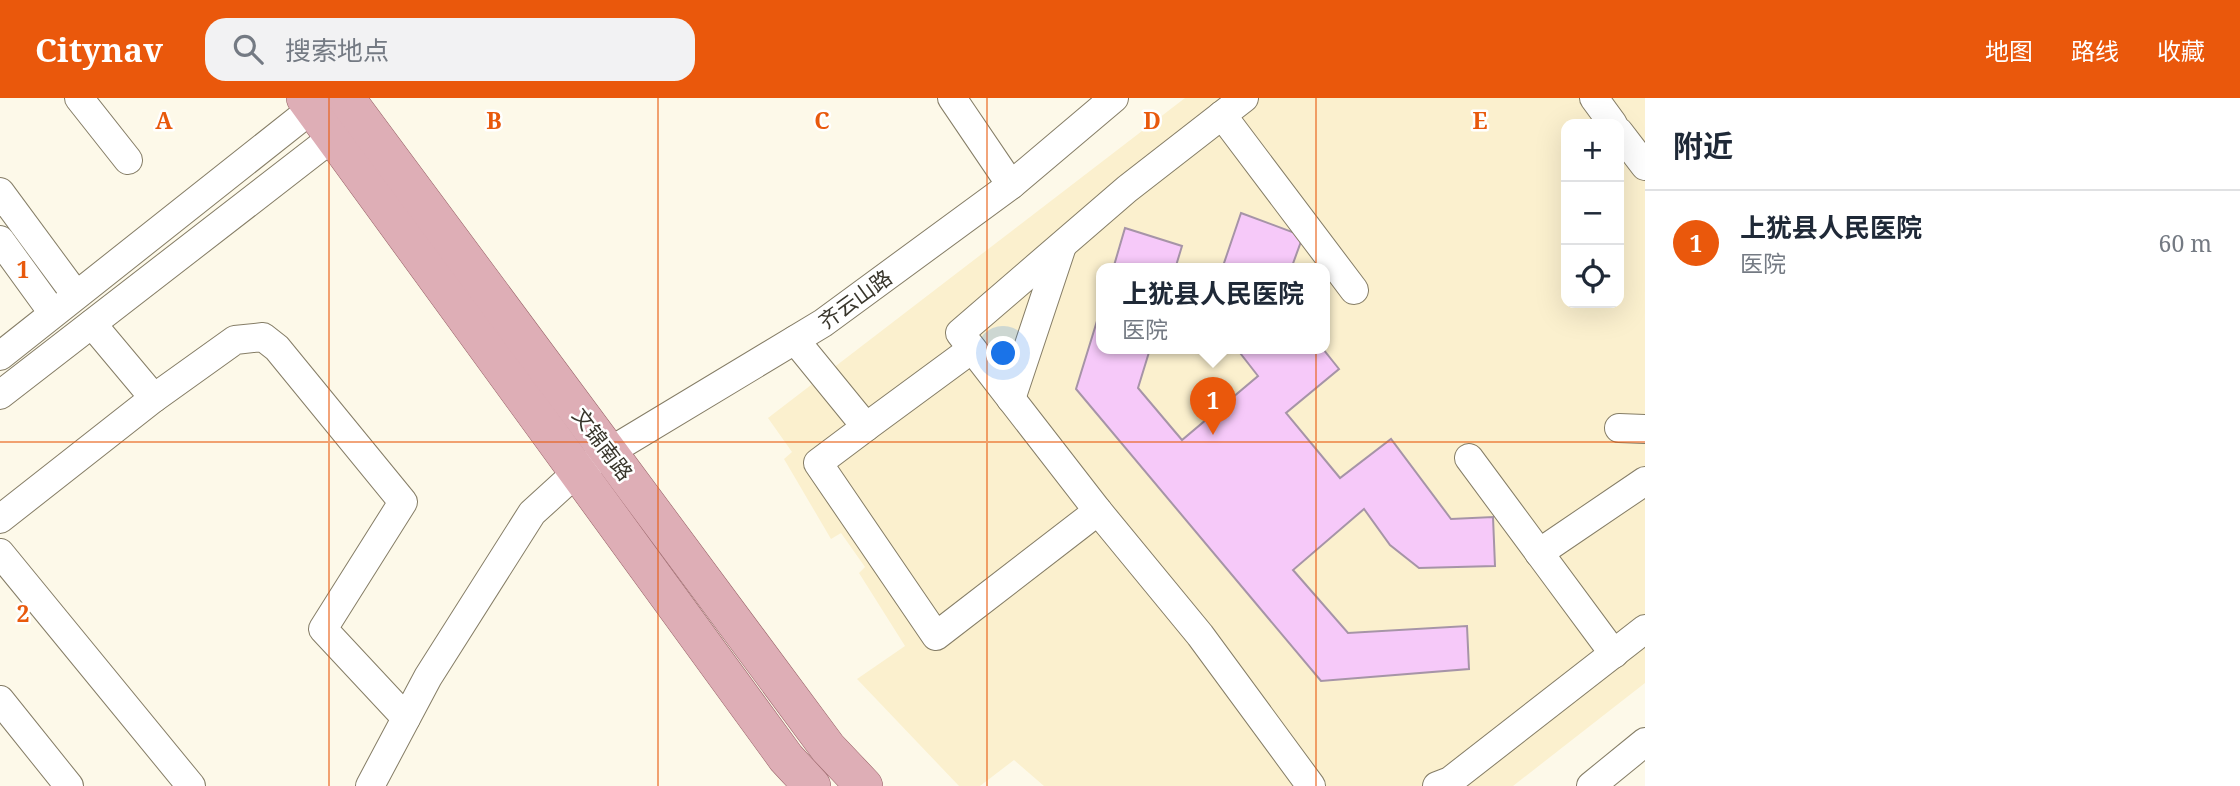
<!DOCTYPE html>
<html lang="zh">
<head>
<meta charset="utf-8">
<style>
	body { margin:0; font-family:"Noto Serif","Noto Sans SC",serif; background:#f2f2f3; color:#1f2937 }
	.controls { position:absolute; right:21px; top:21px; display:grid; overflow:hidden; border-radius:14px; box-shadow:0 7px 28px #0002 }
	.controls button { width:63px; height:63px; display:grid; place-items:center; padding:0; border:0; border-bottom:2px solid #e0e1e3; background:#fff; color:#1f2937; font:35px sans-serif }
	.you { position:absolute; left:1004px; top:256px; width:24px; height:24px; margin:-18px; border:5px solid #fff; border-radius:50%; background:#1a73e8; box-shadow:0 0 0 10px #1a73e833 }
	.badge { display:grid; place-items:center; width:46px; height:46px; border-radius:50%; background:#ea580c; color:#fff; font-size:23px; font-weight:700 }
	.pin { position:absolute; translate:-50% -58px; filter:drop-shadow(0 2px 4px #0008) }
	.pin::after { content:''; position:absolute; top:37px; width:24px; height:21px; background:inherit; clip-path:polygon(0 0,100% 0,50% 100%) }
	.popup { position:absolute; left:1096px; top:165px; width:234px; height:91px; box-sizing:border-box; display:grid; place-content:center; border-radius:14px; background:#fff; filter:drop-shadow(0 2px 5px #0005); font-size:23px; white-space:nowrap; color:#747a83 }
	.popup b { font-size:26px; color:#1f2937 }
	.popup::after { content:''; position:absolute; left:50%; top:100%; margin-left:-14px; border:14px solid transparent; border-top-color:#fff }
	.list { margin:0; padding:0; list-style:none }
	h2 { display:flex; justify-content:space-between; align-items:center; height:91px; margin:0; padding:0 28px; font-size:30px }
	h2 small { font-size:23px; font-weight:400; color:#747a83 }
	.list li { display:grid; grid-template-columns:46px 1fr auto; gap:21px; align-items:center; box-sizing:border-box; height:105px; padding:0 28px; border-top:2px solid #e0e1e3 }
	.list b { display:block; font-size:26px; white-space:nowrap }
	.list p { margin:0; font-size:23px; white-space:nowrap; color:#747a83 }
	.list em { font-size:23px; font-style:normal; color:#747a83 }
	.icon { flex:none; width:38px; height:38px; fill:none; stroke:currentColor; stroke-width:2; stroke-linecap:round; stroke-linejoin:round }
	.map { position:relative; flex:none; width:1645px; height:688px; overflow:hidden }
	header { display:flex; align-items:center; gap:42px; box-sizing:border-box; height:98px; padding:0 35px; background:#ea580c; color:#fff }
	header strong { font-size:33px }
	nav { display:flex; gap:38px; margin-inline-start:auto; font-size:24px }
	.search { width:490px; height:63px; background:#f2f2f3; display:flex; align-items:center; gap:18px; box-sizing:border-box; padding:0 24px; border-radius:21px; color:#747a83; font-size:26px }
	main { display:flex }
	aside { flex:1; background:#fff }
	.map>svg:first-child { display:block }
	.built { fill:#fbf0ce; fill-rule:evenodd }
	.building { fill:#f6c9f9; stroke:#a694a7; stroke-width:2 }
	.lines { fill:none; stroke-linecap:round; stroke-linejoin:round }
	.minor-casing { stroke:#857d66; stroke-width:30 }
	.major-casing { stroke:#966166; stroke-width:38 }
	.minor { stroke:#fff; stroke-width:28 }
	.major { stroke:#deaeb6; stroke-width:37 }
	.grid { fill:none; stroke:#e8590c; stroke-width:2; stroke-opacity:0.55 }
	.labels { text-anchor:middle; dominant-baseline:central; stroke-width:5; stroke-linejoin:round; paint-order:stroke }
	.street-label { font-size:21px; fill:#38352b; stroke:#fff }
	.grid-label { font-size:23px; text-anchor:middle; font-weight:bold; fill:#e8590c; stroke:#fff; stroke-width:5; stroke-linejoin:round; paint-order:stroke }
</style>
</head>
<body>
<header>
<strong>Citynav</strong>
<div class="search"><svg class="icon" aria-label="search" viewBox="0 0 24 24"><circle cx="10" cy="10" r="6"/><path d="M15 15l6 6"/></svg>搜索地点</div>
<nav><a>地图</a><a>路线</a><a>收藏</a></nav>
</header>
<main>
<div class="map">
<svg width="1645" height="688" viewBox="0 0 1645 688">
	<rect width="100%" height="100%" fill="#fdf9e9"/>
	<path class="built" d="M1185 0H1645V585L1513 688H1044L1014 662 980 688H959L857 581 905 548 859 475 865 469 841 435 831 441 784 361 792 354 768 320ZM1566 26H1619V205H1566ZM1101 171H1325V251H1101Z"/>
	<g class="building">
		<path d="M1241 115 1303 138 1291 171H1222Z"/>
		<path d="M1125 130 1182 148 1175 171H1113Z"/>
		<path d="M1101 210V251H1150L1138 290 1182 342 1258 278 1237 251H1323L1339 271 1286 315 1340 380 1391 341 1451 421 1493 419 1495 468 1419 470 1390 447 1364 411 1293 472 1348 535 1467 528 1469 571 1321 583 1076 291Z"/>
	</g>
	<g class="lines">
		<g class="minor-casing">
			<g id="minor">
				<path d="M79 0 128 62"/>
				<path d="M952 0 1011 87"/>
				<path d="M1244 0 1127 91 960 235 1098 413 1200 537 1311 688"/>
				<path d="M1594 0 1613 26"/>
				<path d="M1222 17 1354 192"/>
				<path d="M1619 34 1645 68"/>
				<path d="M0 94 76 197"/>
				<path d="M0 142 53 215"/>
				<path d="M795 242 866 329 972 251"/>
				<path d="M0 258 313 10"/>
				<path d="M0 297 333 39"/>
				<path d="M154 300 235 242 263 239 277 250 403 404 323 531 406 620"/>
				<path d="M1011 301 1062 148"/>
				<path d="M866 329 818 365 936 538 1098 413"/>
				<path d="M1619 330 1645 331"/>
				<path d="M1469 360 1614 556"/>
				<path d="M0 421 154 300 92 226"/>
				<path d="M0 455 191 688"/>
				<path d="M1539 455 1645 383"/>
				<path d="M0 602 69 688"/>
				<path d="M370 688 428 579 532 415 577 374 609 354 823 225 1011 87 1114 0"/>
				<path d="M1437 688 1450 683 1645 531"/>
				<path d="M1591 688 1645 644"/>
			</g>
		</g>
		<g class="major-casing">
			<g id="major">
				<path d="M305 0 786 660 812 688"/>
				<path d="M346 0 828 650 864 688"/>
			</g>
		</g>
		<use href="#minor" class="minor"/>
		<use href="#major" class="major"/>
	</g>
	<path class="grid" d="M329 0V688M658 0V688M987 0V688M1316 0V688M0 344H1645"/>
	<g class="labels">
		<g class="street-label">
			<text transform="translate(855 201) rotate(-36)">齐云山路</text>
			<text transform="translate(603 346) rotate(53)">文锦南路</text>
		</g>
	</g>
	<g class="grid-label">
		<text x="164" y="31">A</text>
		<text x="494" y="31">B</text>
		<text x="822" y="31">C</text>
		<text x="1152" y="31">D</text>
		<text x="1480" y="31">E</text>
		<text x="23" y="180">1</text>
		<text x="23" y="524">2</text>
	</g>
</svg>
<div class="controls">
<button>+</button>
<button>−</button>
<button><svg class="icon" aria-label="locate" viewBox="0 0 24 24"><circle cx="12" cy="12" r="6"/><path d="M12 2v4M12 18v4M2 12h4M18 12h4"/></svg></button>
</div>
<div class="you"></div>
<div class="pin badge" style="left:1213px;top:337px">1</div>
<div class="popup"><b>上犹县人民医院</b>医院</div>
</div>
<aside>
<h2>附近<small></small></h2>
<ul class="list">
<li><span class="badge">1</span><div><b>上犹县人民医院</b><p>医院</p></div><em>60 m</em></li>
</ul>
</aside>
</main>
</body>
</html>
